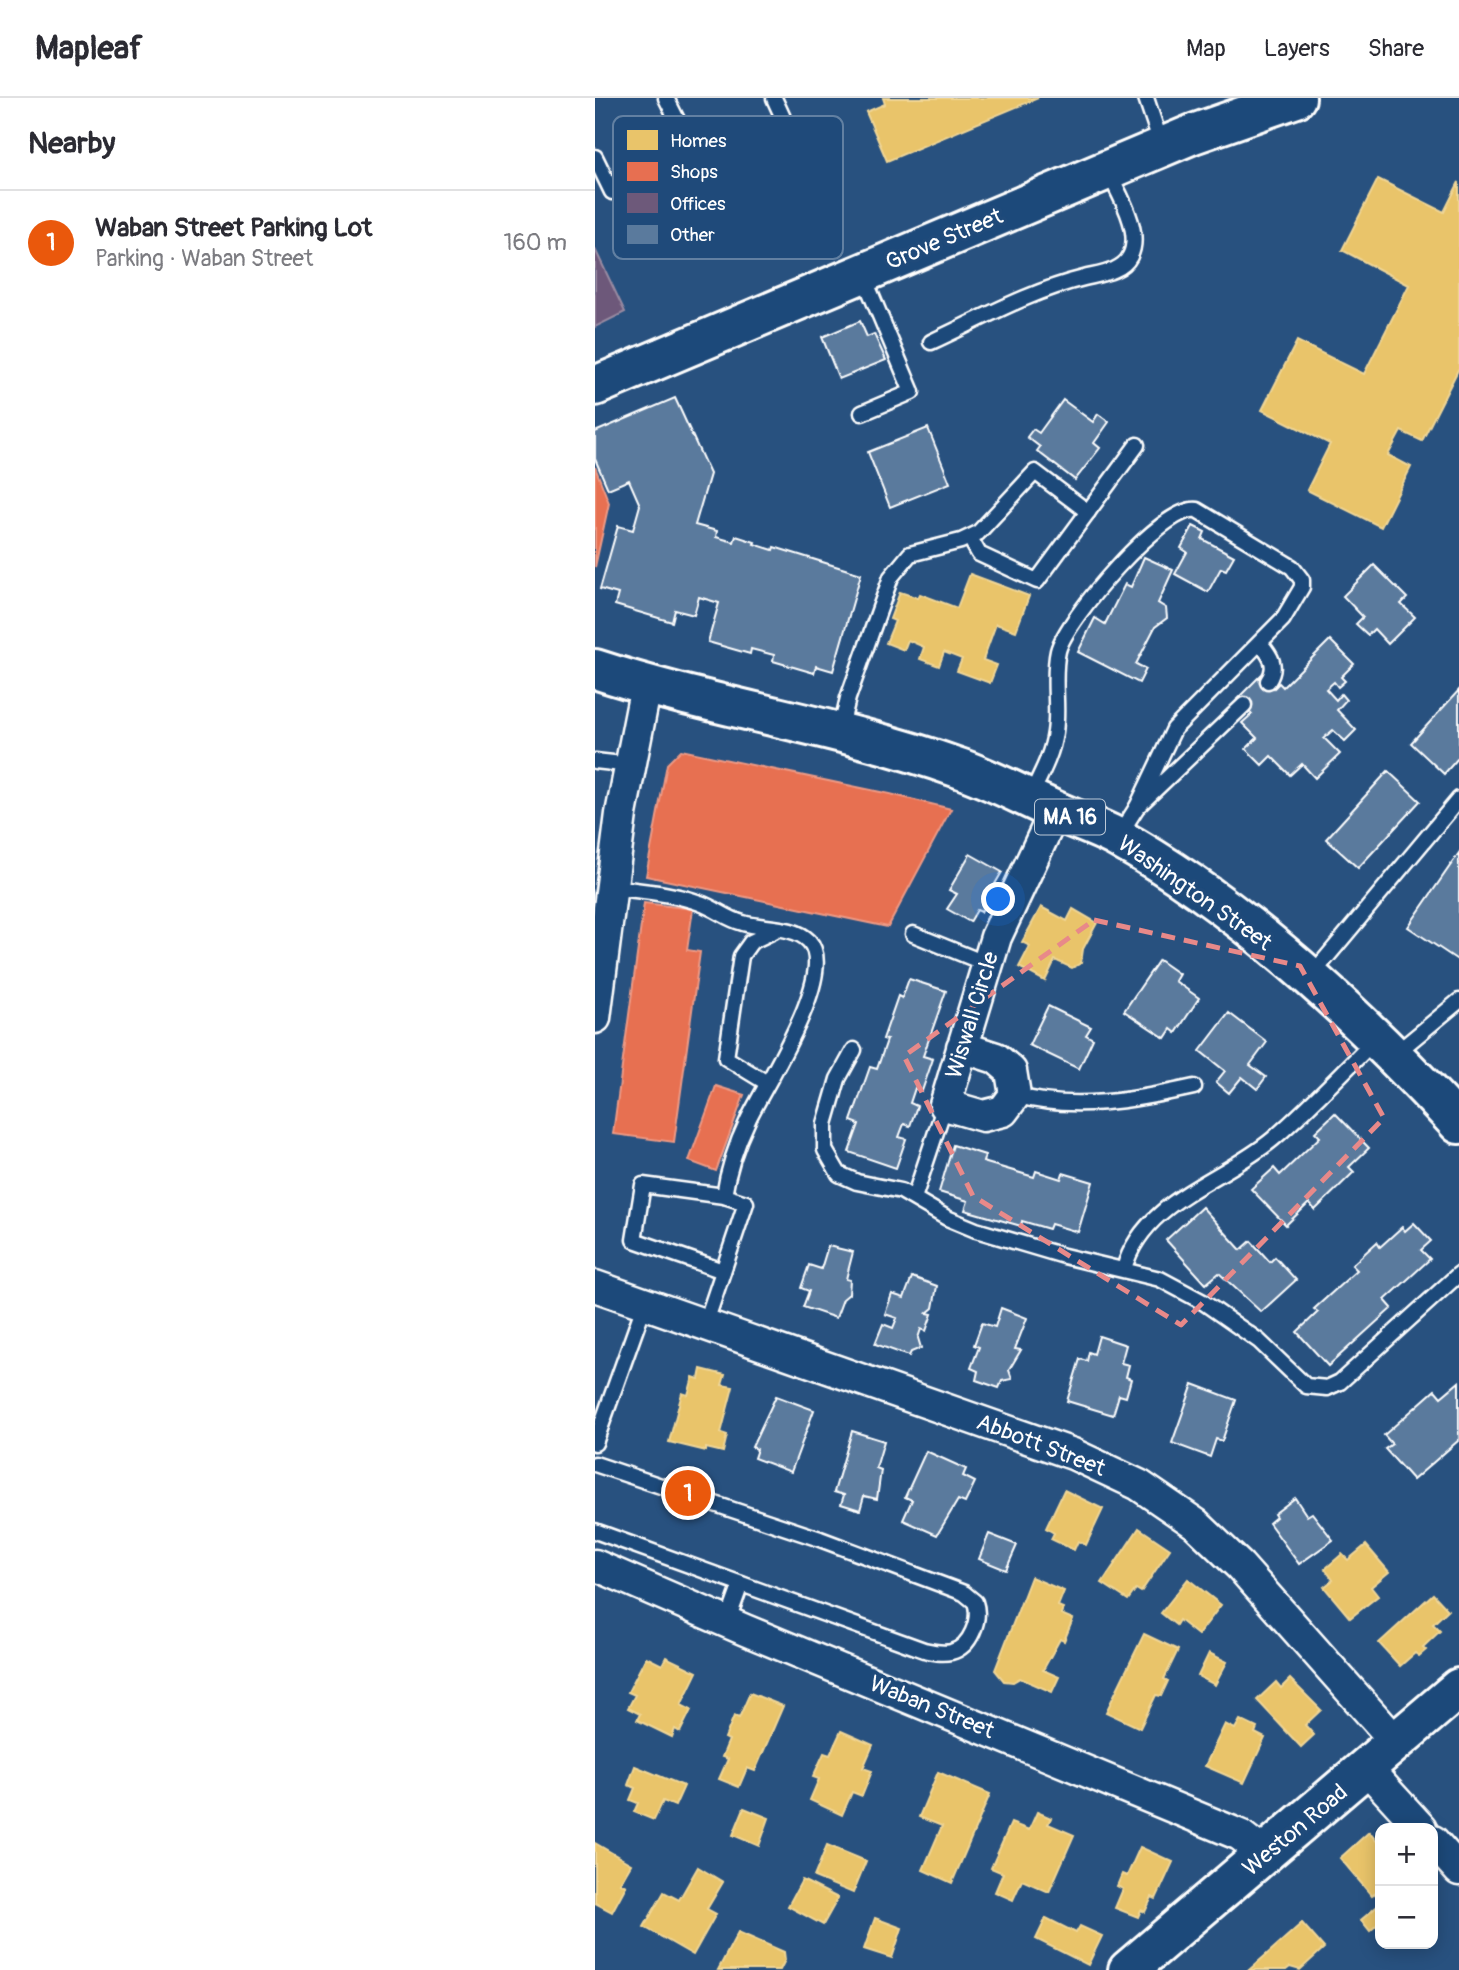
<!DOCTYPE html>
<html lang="en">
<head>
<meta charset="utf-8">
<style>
	body { margin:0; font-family:Pangolin,sans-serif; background:#f2f2f3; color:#2b2b33 }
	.controls { position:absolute; right:21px; bottom:21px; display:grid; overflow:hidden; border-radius:14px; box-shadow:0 4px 18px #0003 }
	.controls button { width:63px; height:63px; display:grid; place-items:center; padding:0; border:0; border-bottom:2px solid #e1e1e2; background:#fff; color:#2b2b33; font:35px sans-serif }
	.you { position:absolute; left:404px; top:802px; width:24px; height:24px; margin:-18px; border:5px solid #fff; border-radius:50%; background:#1a73e8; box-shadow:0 0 0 10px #1a73e833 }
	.badge { display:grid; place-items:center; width:46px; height:46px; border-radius:50%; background:#ea580c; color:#fff; font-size:23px; font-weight:700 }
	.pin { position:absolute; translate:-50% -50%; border:4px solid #fff; box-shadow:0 2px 7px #0006 }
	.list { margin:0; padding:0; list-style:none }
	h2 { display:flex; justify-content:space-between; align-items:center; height:91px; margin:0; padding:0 28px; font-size:30px }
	h2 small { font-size:23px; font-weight:400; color:#7c7c81 }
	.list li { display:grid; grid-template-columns:46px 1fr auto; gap:21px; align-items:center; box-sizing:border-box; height:105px; padding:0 28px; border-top:2px solid #e1e1e2 }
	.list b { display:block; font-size:26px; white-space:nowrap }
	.list p { margin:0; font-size:23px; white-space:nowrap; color:#7c7c81 }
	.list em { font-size:23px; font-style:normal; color:#7c7c81 }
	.map { position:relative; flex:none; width:864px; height:1872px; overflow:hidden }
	header { display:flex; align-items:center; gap:42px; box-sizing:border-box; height:98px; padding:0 35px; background:#fff; border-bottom:2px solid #e1e1e2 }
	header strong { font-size:33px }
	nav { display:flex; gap:38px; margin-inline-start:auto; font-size:24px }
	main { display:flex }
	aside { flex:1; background:#fff }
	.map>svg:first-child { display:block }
	.homes { fill:#e9c46a; stroke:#f0d697; stroke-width:2 }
	.shops { fill:#e76f51; stroke:#ee9a85; stroke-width:2 }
	.offices { fill:#6d597a; stroke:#998ba2; stroke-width:2 }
	.building { fill:#5a7a9d; stroke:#fff; stroke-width:2 }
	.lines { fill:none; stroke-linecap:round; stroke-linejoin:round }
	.lane-casing { stroke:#fff; stroke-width:19 }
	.street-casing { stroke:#fff; stroke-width:35 }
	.secondary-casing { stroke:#fff; stroke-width:44 }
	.primary-casing { stroke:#fff; stroke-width:44 }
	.lane { stroke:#1f4a7a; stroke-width:14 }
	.street { stroke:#1f4a7a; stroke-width:30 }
	.secondary { stroke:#1f4a7a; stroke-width:38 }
	.primary { stroke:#1f4a7a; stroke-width:38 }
	.marked { fill:none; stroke:#e88989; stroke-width:5; stroke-dasharray:14 9; stroke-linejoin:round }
	.labels { text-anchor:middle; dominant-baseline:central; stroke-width:7; stroke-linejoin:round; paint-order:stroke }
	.shield { fill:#1f4a7a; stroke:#bcc9d7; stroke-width:2 }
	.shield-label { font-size:21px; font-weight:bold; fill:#fff }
	.street-label { font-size:23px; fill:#fff; stroke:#1f4a7a }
	.key { fill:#1f4a7a; stroke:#6280a2; stroke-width:2 }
	.key-label { font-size:19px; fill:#fff }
</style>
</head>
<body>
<header>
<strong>Mapleaf</strong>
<nav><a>Map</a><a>Layers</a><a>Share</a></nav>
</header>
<main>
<aside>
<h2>Nearby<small></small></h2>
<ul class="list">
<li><span class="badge">1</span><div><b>Waban Street Parking Lot</b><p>Parking · Waban Street</p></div><em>160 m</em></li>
</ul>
</aside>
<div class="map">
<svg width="864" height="1872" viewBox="0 0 864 1872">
	<rect width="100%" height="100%" fill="#28517f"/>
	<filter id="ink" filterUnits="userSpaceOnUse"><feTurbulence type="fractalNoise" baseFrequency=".0143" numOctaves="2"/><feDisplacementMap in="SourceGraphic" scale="14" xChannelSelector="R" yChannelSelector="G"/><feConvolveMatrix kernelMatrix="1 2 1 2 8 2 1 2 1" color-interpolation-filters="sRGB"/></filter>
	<g filter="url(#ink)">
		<g class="homes">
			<path d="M288 0H443L292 63 271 14 290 6Z"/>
			<path d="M783 81 849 114 864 84V270L827 343 806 333 793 357 816 369 786 429 712 392 735 346 667 312 702 243 769 276 814 187 747 152Z"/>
			<path d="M375 476 434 498 421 533 401 526 388 562 402 567 395 585 362 573 367 561 349 554 344 568 325 561 329 549 313 542 309 552 291 545 300 523 295 521 305 494 323 500 325 496 362 510Z"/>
			<path d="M446 809 472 823 478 811 502 825 488 851 486 865 477 870 460 862 450 883 424 869 435 848 427 844Z"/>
			<path d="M106 1271 130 1277 127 1287 138 1289 126 1335 132 1337 128 1354 111 1350V1353L74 1344 87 1295 93 1297 98 1279 104 1281Z"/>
			<path d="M469 1392 508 1411 491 1447 483 1443 479 1452 456 1441 459 1435 451 1430Z"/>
			<path d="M544 1430 575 1451 546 1494 541 1491 533 1502 507 1485Z"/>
			<path d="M771 1447 794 1474 776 1489 783 1498 755 1520 729 1489 738 1482 730 1471 747 1456 753 1462Z"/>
			<path d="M436 1479 469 1493 463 1508 468 1510 466 1516 478 1521 469 1543 465 1541 448 1572 464 1579 457 1594 425 1580 418 1584 409 1583 400 1572Z"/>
			<path d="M593 1481 626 1507 603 1537 584 1522 581 1527 566 1515Z"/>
			<path d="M838 1496 853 1512 838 1526 845 1533 828 1549 831 1552 824 1558 820 1555 805 1568 784 1545Z"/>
			<path d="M549 1536 583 1552 569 1581 573 1583 566 1598 561 1597 545 1630 511 1614Z"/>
			<path d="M614 1555 632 1564 620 1587 603 1578Z"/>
			<path d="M51 1559 67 1567 71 1559 102 1574 86 1607 96 1612 85 1634 80 1631 77 1639 42 1622 45 1616 33 1610 40 1597 33 1594Z"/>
			<path d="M695 1581 726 1612 710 1627 719 1637 706 1649 662 1602 681 1584 686 1590Z"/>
			<path d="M155 1595 188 1608 160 1673 152 1670 144 1689 124 1681 133 1661 127 1659 134 1642 130 1640 139 1618 144 1620Z"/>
			<path d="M645 1622 662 1630 660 1635 670 1640 649 1685 610 1668 630 1626 640 1631Z"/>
			<path d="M246 1633 278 1647 268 1670 277 1673 267 1698 257 1694 247 1717 215 1702 224 1681 218 1679 229 1655 235 1657Z"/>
			<path d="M40 1668 89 1688 80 1708 68 1703 59 1722 39 1714 43 1705 35 1702 40 1690 33 1687Z"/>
			<path d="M343 1674 395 1696 357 1785 328 1772 347 1728 324 1719Z"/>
			<path d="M149 1710 174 1720 164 1748 138 1737Z"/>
			<path d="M442 1714 456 1720 453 1726 479 1737 454 1794 427 1782 418 1802 400 1794 408 1775 396 1770 416 1725 434 1732Z"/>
			<path d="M774 1734 785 1747V1796L783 1793 777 1798 745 1760Z"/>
			<path d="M0 1745 36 1766 25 1785 31 1788 17 1814 0 1805Z"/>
			<path d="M232 1747 271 1763 258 1795 219 1779Z"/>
			<path d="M545 1749 578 1764 561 1801 557 1799 550 1814 546 1812 543 1819 520 1810 528 1791 522 1788 527 1776 532 1778Z"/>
			<path d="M103 1769 128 1784 112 1811 121 1816 98 1857 49 1829 69 1794 84 1802Z"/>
			<path d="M207 1782 243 1800 228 1827 193 1808Z"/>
			<path d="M785 1806V1824L775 1833 766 1822Z"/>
			<path d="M280 1820 307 1830 297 1860 269 1851Z"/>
			<path d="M451 1820 481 1835 485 1828 507 1838 493 1867 441 1841Z"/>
			<path d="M707 1825 729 1850 705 1872 695 1869 691 1872H654Z"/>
			<path d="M143 1834 189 1854 190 1862 185 1872H123Z"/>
		</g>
		<g class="shops">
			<path d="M0 369 14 405 0 469Z"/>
			<path d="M86 652 295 696 356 711 293 829 51 778 72 666Z"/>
			<path d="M49 805 98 811 92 852 105 854 79 1044 18 1036Z"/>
			<path d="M121 988 149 997 121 1073 94 1063Z"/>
		</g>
		<path class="offices" d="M0 151 30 214 0 229Z"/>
		<g class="building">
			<path d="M265 223 272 239 279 236 291 262 244 281 227 239Z"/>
			<path d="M80 300 115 376 100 427 122 433 121 439 139 444 141 438 160 444 159 446 178 452 179 449 266 476 238 573 221 568 219 575 178 563 179 557 156 551 155 556 113 544 124 505 104 499 99 517 80 512 77 524 20 507 23 496 5 491 23 428 38 432 45 407 34 382 13 391 0 361V334Z"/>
			<path d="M468 302 498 324 503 316 514 324 499 345 505 350 480 382 442 353 445 349 432 339 438 331 444 335Z"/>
			<path d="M333 330 355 385 295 409 273 354Z"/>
			<path d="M598 428 610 434 607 441 639 458 631 472 626 470 613 494 580 476 592 454 586 450Z"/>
			<path d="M549 459 578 472 563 505 571 510 572 520 560 529 541 566 551 571 544 585 483 554 500 520 510 526 530 486 536 489Z"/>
			<path d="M779 467 812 500 806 506 820 519 793 546 779 531 773 537 761 526 768 519 748 498Z"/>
			<path d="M735 542 759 566 746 579 750 583 743 589 739 584 731 591 741 602 746 596 751 602 742 612 761 632 750 643 738 632 729 640 745 656 720 680 707 666 695 677 676 658 667 667 651 651 662 640 647 625 657 616 642 601 666 577 679 590 684 585 688 589Z"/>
			<path d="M864 592V659L849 676 816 645Z"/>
			<path d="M793 673 825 703 763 770 731 741Z"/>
			<path d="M864 755V863L813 829Z"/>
			<path d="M375 756 407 774 400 786 407 789 399 802 394 799 386 814 382 812 375 824 352 811 362 796 354 792Z"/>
			<path d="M564 862 584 876 580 883 604 900 581 935 576 931 570 940 529 913Z"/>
			<path d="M314 881 351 893 328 958 338 961 327 993 320 990 315 1005 322 1008 315 1028 309 1026 304 1039 311 1041 301 1070 254 1054 264 1026 256 1023 275 969 282 971 292 942 288 941 303 898 307 900Z"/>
			<path d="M453 908 496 929 491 937 498 941 484 971 434 947Z"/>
			<path d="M634 915 672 944 655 967 671 979 662 991 647 979 634 995 621 984 630 973 605 953Z"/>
			<path d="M740 1015 774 1050 754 1069 759 1074 720 1112 714 1105 691 1127 656 1091 679 1070 685 1077 725 1039 720 1034Z"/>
			<path d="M358 1047 390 1057 388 1064 439 1079 441 1073 466 1081 468 1075 498 1084 483 1134 456 1126 454 1131 427 1123 426 1128 370 1112 373 1103 344 1094Z"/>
			<path d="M607 1109 646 1152 656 1143 675 1164 680 1159 701 1182 666 1214 624 1175 611 1186 571 1142Z"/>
			<path d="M819 1125 836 1143 826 1152 835 1161 790 1202 797 1210 733 1268 702 1234 723 1214 719 1211 762 1172 757 1167 782 1144 785 1149 807 1129 810 1133Z"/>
			<path d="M233 1148 258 1154 251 1181 255 1182 254 1196 248 1201 241 1220 208 1209 214 1193 206 1190 214 1167 226 1171Z"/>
			<path d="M317 1179 342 1188 338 1210 332 1215 337 1216 331 1233 326 1231 323 1240 326 1250 316 1254 314 1258 280 1246 288 1226 298 1230 302 1220 290 1216 297 1196 309 1200Z"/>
			<path d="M406 1210 432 1220 420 1251 426 1252 414 1272 417 1281 407 1283 404 1290 381 1282 383 1273 376 1270 384 1249 379 1247 387 1225 400 1229Z"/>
			<path d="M504 1238 531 1247 526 1265 534 1267 531 1279 536 1281 531 1299 524 1297 518 1317 472 1303 485 1261 492 1263 494 1254 499 1256Z"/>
			<path d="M864 1284V1342L818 1382 790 1351 797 1346 789 1337 840 1292 846 1299Z"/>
			<path d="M598 1286 641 1302 627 1343 621 1341 615 1359 577 1345Z"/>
			<path d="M181 1298 219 1312 196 1374 159 1360 162 1351 157 1349Z"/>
			<path d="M257 1333 289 1343 281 1370 286 1372 282 1401 269 1398 265 1412 246 1406 249 1397 239 1394Z"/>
			<path d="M331 1353 371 1371 368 1378 380 1384 370 1405 363 1402 342 1437 308 1422 317 1402 310 1399Z"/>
			<path d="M700 1400 712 1418 717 1415 738 1442 704 1466 674 1425 681 1419 679 1416Z"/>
			<path d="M394 1436 422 1447 411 1472 384 1461Z"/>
		</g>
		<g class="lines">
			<g class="lane-casing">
				<g id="lane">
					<path d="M71 0 141 138"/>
					<path d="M179 0 220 90"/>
					<path d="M551 0 567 48"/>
					<path d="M0 59 17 94 99 54"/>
					<path d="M336 244C386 221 435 193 489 180 505 176 527 174 535 158 548 133 523 95 513 73"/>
					<path d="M267 315 317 294 268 177"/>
					<path d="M375 440 384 456 442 483 542 347"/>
					<path d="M665 545C676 558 683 568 673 583"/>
					<path d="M245 634 253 600 296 479 315 456 366 443 383 435 440 374 493 414"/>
					<path d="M0 663 36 667"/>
					<path d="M435 699C445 678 457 657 460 634 464 608 457 579 463 553 471 521 568 407 602 412L697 469 707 482V489L688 521 579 631 542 709"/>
					<path d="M523 739 542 709 649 607"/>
					<path d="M16 789C45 793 78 795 105 805 120 810 132 821 148 825 167 831 199 827 214 843 244 875 168 989 153 1022 141 1047 133 1071 129 1098L151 1105 110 1227"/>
					<path d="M318 836 392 866"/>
					<path d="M716 878 864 701"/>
					<path d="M259 952 243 981 230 1026V1052L244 1076 262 1084 306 1093 352 1120 381 1132 469 1158 565 1181 608 1204 664 1243 711 1288 732 1290 745 1284 864 1176"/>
					<path d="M800 956 864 903"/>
					<path d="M172 985 131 960 146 858 156 844 179 833"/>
					<path d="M420 997C478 1014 540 1002 599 989"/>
					<path d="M319 1100 350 1007"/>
					<path d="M529 1171C548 1102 628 1083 678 1041 714 1010 747 975 781 941"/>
					<path d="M128 1173 39 1142 48 1087 129 1098"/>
					<path d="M0 1345 50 1205"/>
					<path d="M0 1366 225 1441 369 1495 380 1504C386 1521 376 1549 356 1554 347 1556 338 1554 329 1552L0 1433"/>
					<path d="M132 1525 146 1486"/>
				</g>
			</g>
			<g class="street-casing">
				<g id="street">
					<path d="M0 920 26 716 51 588"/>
					<path d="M367 949 401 960 416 973 420 997 408 1013 388 1018 350 1007 401 839 460 713"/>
					<path d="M0 1188 478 1356 544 1387 601 1426 645 1468 802 1645"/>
					<path d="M0 1467 150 1532 645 1737 671 1757"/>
					<path d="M772 1671 826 1730"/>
					<path d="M838 1743 864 1772"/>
				</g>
			</g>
			<g class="secondary-casing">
				<g id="secondary">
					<path d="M0 288 598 36 701 0"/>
					<path d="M533 1872 864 1590"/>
				</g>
			</g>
			<g class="primary-casing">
				<path id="primary" d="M0 571C119 610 243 627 361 669 391 679 420 694 448 707 472 719 498 727 521 739 648 809 766 920 864 1026"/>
			</g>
			<use href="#lane" class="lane"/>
			<use href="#street" class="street"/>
			<use href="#secondary" class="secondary"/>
			<use href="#primary" class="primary"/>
		</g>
	</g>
	<path class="marked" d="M499 822 705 868 789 1020 586 1227 378 1098 309 958Z"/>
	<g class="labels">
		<rect class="shield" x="440" y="701.5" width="70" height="35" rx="5"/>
		<g class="shield-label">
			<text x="475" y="719">MA 16</text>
		</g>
		<g class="street-label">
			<text transform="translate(349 141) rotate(-23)">Grove Street</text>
			<text transform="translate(600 795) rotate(35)">Washington Street</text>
			<text transform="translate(377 917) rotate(-73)">Wiswall Circle</text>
			<text transform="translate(446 1347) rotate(21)">Abbott Street</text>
			<text transform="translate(337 1609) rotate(22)">Waban Street</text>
			<text transform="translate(700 1732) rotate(-40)">Weston Road</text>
		</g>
	</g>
	<rect x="18" y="18" width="230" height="143" rx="10" class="key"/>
	<rect x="32" y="32" width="31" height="20" fill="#e9c46a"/>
	<rect x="32" y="64" width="31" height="19" fill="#e76f51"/>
	<rect x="32" y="95" width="31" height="20" fill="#6d597a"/>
	<rect x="32" y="127" width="31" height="19" fill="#5a7a9d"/>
	<g class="key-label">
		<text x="75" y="49">Homes</text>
		<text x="75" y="80">Shops</text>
		<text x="75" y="112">Offices</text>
		<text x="75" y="143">Other</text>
	</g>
</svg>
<div class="controls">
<button>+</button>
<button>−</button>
</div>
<div class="you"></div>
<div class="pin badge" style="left:93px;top:1395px">1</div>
</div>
</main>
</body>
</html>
